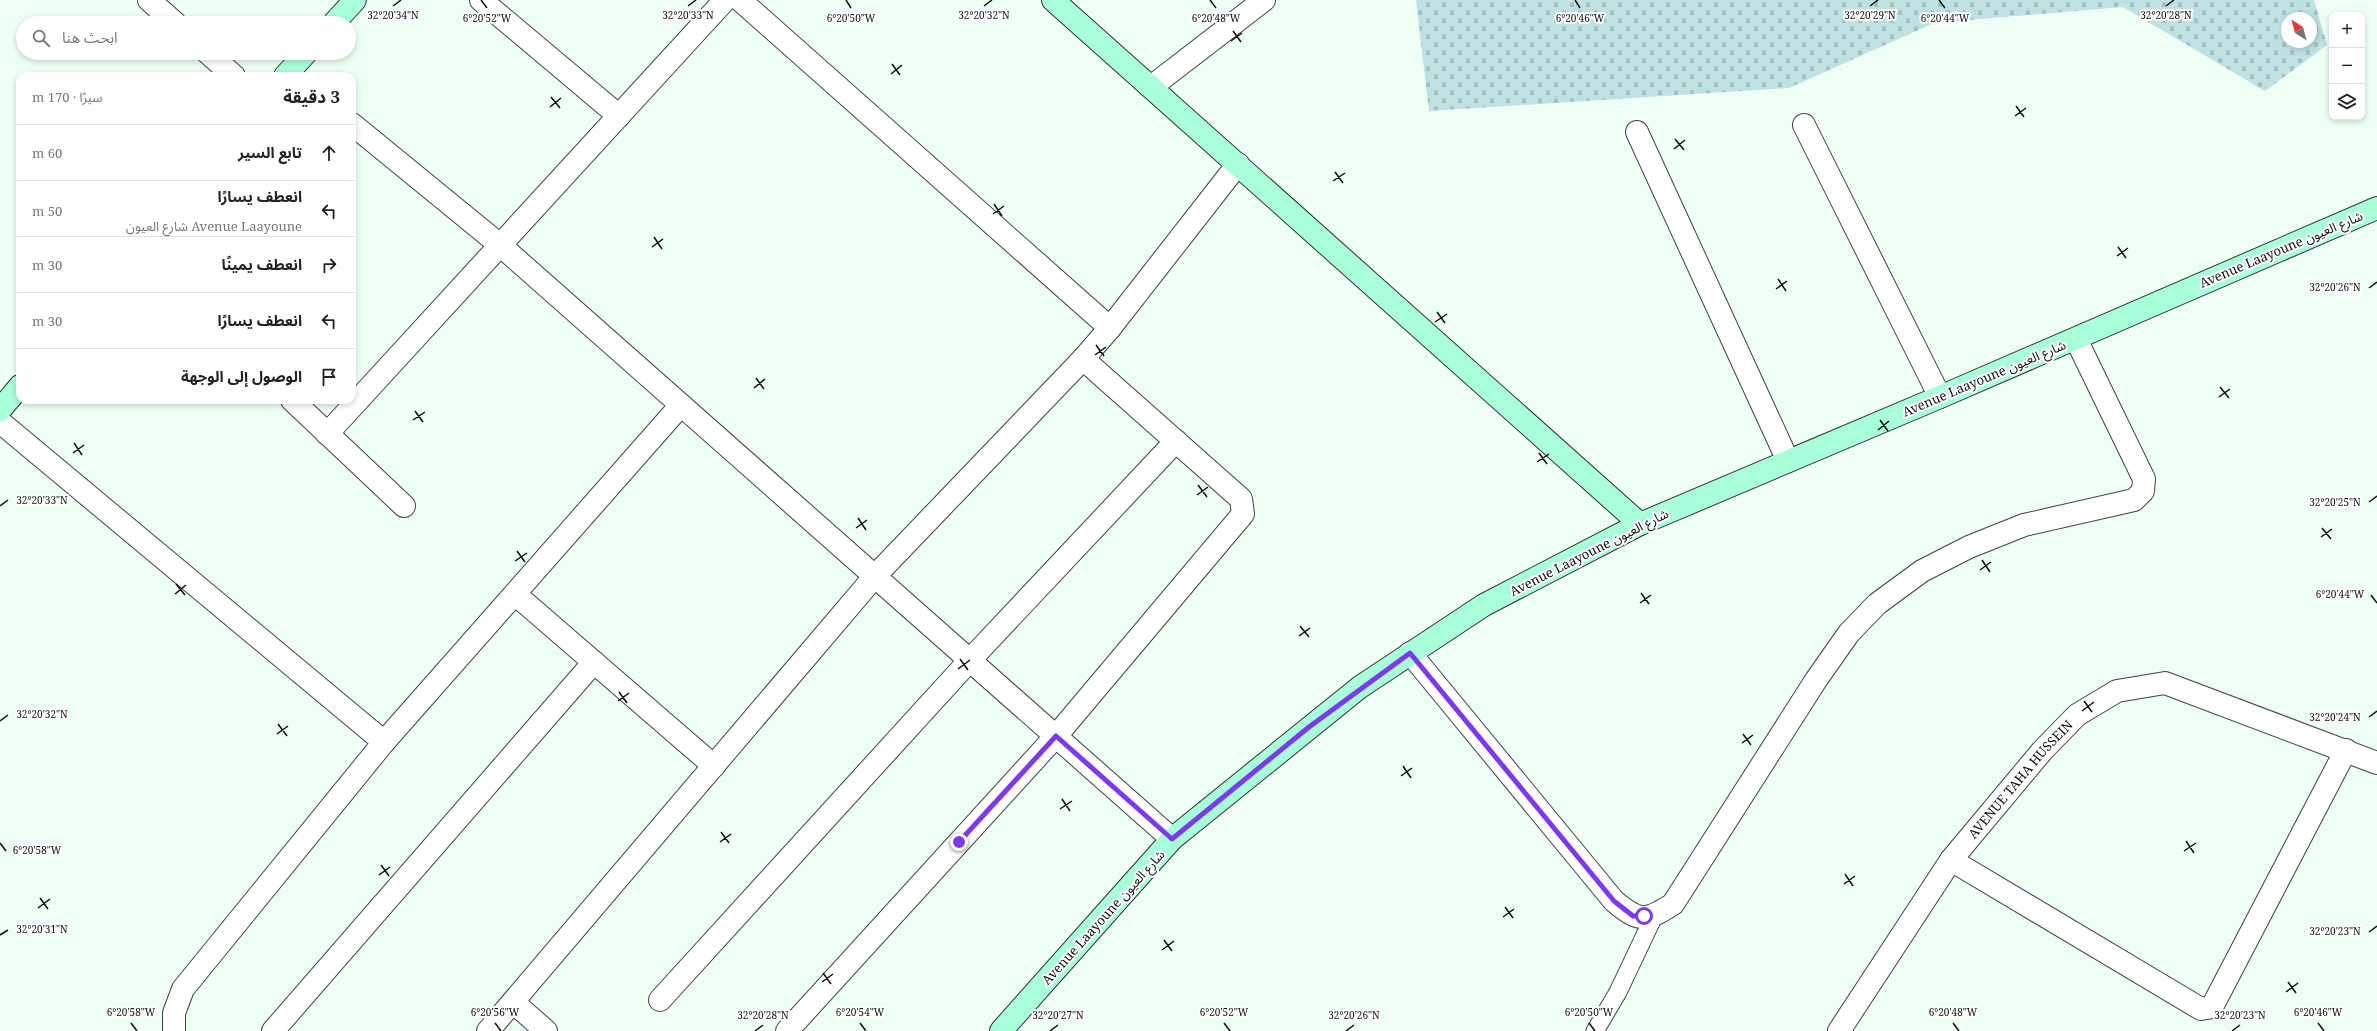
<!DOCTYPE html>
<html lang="ar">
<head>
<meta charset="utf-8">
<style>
	body { margin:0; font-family:"Noto Serif","Noto Sans Arabic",serif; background:#f2f2f2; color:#222; direction:rtl }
	.controls { position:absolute; right:12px; top:12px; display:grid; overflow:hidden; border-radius:8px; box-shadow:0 2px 6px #0003 }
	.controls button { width:36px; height:36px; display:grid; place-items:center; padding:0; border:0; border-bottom:1px solid #e0e0e0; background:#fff; color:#222; font:20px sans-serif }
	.compass { position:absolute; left:2281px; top:12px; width:36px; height:36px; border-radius:50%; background:#fff; box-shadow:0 2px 6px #0003; rotate:324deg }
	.stop { position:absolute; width:12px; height:12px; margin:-9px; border:3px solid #7c3aed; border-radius:50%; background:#fff }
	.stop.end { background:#7c3aed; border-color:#fff; box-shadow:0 1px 4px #0008 }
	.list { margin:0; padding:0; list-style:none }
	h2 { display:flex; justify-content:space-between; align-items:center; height:52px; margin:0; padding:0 16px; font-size:17px }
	h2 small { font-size:13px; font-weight:400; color:#767676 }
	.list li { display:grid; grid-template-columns:26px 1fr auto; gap:12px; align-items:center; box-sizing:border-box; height:56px; padding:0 16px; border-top:1px solid #e0e0e0 }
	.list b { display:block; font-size:15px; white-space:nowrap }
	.list p { margin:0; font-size:13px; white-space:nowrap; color:#767676 }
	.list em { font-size:13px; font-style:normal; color:#767676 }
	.icon { flex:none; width:22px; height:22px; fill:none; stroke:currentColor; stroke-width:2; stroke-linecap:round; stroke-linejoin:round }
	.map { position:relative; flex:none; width:2377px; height:1031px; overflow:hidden; direction:ltr }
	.search { position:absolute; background:#fff; box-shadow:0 2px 6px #0003; left:16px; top:16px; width:340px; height:44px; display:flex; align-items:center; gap:10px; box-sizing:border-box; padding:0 14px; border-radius:22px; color:#767676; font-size:15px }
	.panel { position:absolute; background:#fff; box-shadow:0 2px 6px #0003; left:16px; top:72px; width:340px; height:332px; border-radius:12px; direction:rtl }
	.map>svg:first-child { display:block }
	.cemetery { fill:url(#cemetery-stones); fill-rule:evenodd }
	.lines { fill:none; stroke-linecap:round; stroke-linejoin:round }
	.lane-casing { stroke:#414141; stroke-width:19 }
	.street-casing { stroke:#414141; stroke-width:24 }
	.secondary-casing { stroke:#303030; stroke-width:24 }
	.lane { stroke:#fff; stroke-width:17 }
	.street { stroke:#fff; stroke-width:22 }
	.secondary { stroke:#a9ffda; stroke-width:22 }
	.route { stroke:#7c3aed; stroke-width:5 }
	.ticks { fill:none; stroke:#0e0e0e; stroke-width:1.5 }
	.labels { text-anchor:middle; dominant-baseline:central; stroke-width:4; stroke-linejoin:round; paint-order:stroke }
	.street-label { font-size:13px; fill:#0e0e0e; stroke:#fff }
	.ticks-label { font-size:10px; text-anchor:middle; fill:#0e0e0e; stroke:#fff; stroke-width:4; stroke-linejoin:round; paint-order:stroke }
</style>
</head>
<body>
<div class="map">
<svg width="2377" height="1031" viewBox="0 0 2377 1031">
	<defs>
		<pattern id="cemetery-stones" width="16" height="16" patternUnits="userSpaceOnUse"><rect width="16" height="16" fill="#bfe1e2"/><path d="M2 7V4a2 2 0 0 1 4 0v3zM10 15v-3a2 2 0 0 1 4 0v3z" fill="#a3c0c1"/></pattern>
	</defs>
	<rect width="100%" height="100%" fill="#eefff6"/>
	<path class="cemetery" d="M1416 0H2314L2327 45 2265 91 2123 7 1934 23 1789 88 1429 111ZM2287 18H2311V42H2287Z"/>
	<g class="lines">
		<g class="lane-casing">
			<path id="lane" d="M1595 1031 1618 992 1654 916"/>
		</g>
		<g class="street-casing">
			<g id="street">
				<path d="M149 0 175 23"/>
				<path d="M481 0 619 116"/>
				<path d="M740 0 1110 328"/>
				<path d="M208 53 234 76"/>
				<path d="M1151 87 1264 0"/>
				<path d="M352 124 500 245 1172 839"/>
				<path d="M1804 125 1940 397"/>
				<path d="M1637 132 1788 461"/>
				<path d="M292 400 404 506"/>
				<path d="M0 422 384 742"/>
				<path d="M327 434 725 0"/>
				<path d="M515 594 714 766"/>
				<path d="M1410 653 1614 901C1639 922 1645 922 1673 904L1816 680 1849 633 1877 604 1922 571 1969 547 2024 525 2134 500 2143 491 2144 479 2076 339"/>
				<path d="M1951 860 2201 1009 2212 1007 2346 750"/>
				<path d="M660 1000 970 660 1176 441"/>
				<path d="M513 1002 546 1031"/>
				<path d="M174 1031V1013L183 989 384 742 681 405"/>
				<path d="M273 1031 594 662"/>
				<path d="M488 1031 875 576 1083 359 1110 328 1238 164"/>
				<path d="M787 1031 1056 736 1243 514 1241 499 1083 359"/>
				<path id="s1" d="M1839 1031 1951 860 2042 751 2077 715 2117 691 2165 683 2377 763"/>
			</g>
		</g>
		<g class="secondary-casing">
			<g id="secondary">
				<path d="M1053 0 1640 524"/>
				<path d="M334 23 355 0"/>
				<path d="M285 76 306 53"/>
				<path d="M0 410 20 386"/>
				<path d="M1001 1031 1172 839 1360 687 1484 605 1640 524 1940 397 2377 208"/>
			</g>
		</g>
		<use href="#lane" class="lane"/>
		<use href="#street" class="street"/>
		<use href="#secondary" class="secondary"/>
	</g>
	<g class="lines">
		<path class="route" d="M959 842 1056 736 1172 839 1309 727 1410 653 1614 901 1633 916H1644"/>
	</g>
	<path class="ticks" d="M481 0 487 8M846 0 851 8M1210 0 1216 8M1575 0 1580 8M1939 0 1945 8M393 6 401 0M688 6 696 0M984 6 992 0M1870 6 1878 0M2166 6 2174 0M1233 31 1241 42M1231 41 1242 33M892 64 900 75M891 74 902 65M551 97 560 108M2016 106 2024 117M550 107 561 98M2015 116 2026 108M1675 139 1684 150M1674 149 1685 140M1335 172 1343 183M1333 181 1345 173M994 204 1002 216M993 214 1004 206M654 237 662 249M652 247 663 239M2118 247 2126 258M2117 256 2128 248M1778 279 1786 291M2369 288 2377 282M1776 289 1787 281M1437 312 1445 323M1435 322 1447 314M1096 345 1104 356M1095 355 1106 347M756 378 764 389M2220 387 2229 398M754 388 765 379M2219 397 2230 389M415 411 423 422M413 420 425 412M1880 420 1888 431M1878 430 1889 421M74 443 82 455M73 453 84 445M1539 453 1547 464M1537 462 1549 454M1198 485 1207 497M1197 495 1208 487M2369 502 2377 496M0 506 8 500M858 518 866 530M856 528 867 520M2322 528 2331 539M2321 537 2332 529M517 551 525 562M1982 560 1990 572M515 561 527 553M1980 570 1991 562M176 584 185 595M1641 593 1649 604M175 594 186 585M2371 595 2377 603M1640 603 1651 595M1300 626 1309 637M1299 636 1310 628M960 659 968 670M958 669 970 660M619 692 627 703M618 701 629 693M2084 701 2092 712M2082 711 2094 702M2369 717 2377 711M0 721 8 715M278 724 287 736M277 734 288 726M1743 734 1751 745M1742 743 1753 735M1403 766 1411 778M1401 776 1412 768M1062 799 1070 811M1060 809 1072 801M721 832 729 843M2186 841 2194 853M720 842 731 834M0 843 6 851M2184 851 2196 843M381 865 389 876M1845 874 1853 886M379 875 390 867M1844 884 1855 876M40 898 48 909M1505 907 1513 918M38 908 50 899M1503 917 1514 909M2369 932 2377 926M0 935 8 930M1164 940 1172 951M1162 950 1174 941M823 973 831 984M822 982 833 974M2288 982 2296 993M2286 992 2298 983M131 1023 137 1031M495 1023 501 1031M860 1023 866 1031M1224 1023 1230 1031M1589 1023 1595 1031M1953 1023 1959 1031M2318 1023 2324 1031M755 1031 763 1025M1050 1031 1058 1025M1346 1031 1354 1025M2232 1031 2240 1025"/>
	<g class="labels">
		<g class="street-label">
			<text transform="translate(2281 249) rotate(-23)">Avenue Laayoune شارع العيون</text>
			<text transform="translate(1984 378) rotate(-23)">Avenue Laayoune شارع العيون</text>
			<text transform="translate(1589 552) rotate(-27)">Avenue Laayoune شارع العيون</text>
			<text stroke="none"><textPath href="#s1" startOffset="311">AVENUE TAHA HUSSEIN</textPath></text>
			<text transform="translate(1103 917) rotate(-48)">Avenue Laayoune شارع العيون</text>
		</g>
	</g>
	<g class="ticks-label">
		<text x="393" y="19">32°20'34"N</text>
		<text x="688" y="19">32°20'33"N</text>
		<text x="984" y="19">32°20'32"N</text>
		<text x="1870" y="19">32°20'29"N</text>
		<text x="2166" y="19">32°20'28"N</text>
		<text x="487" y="22">6°20'52"W</text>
		<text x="851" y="22">6°20'50"W</text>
		<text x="1216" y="22">6°20'48"W</text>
		<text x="1580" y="22">6°20'46"W</text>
		<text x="1945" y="22">6°20'44"W</text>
		<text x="2335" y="291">32°20'26"N</text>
		<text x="42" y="504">32°20'33"N</text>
		<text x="2335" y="506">32°20'25"N</text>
		<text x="2340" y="598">6°20'44"W</text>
		<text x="42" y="718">32°20'32"N</text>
		<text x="2335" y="721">32°20'24"N</text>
		<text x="37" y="854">6°20'58"W</text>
		<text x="42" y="933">32°20'31"N</text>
		<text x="2335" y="935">32°20'23"N</text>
		<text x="131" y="1016">6°20'58"W</text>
		<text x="495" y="1016">6°20'56"W</text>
		<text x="860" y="1016">6°20'54"W</text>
		<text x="1224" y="1016">6°20'52"W</text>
		<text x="1589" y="1016">6°20'50"W</text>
		<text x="1953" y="1016">6°20'48"W</text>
		<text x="2318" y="1016">6°20'46"W</text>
		<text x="763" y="1019">32°20'28"N</text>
		<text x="1058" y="1019">32°20'27"N</text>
		<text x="1354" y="1019">32°20'26"N</text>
		<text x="2240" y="1019">32°20'23"N</text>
	</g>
</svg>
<div class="controls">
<button>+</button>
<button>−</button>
<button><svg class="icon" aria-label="layers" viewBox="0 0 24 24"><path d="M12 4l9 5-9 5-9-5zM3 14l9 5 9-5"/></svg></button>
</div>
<svg class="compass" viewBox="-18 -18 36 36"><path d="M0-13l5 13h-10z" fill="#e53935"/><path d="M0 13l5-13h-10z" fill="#767676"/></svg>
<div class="stop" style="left:1644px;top:916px"></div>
<div class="stop end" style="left:959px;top:842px"></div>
<div class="search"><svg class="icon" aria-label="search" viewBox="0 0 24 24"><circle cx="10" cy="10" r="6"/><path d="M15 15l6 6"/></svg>ابحث هنا</div>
<section class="panel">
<h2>3 دقيقة<small>سيرًا · 170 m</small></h2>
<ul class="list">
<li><svg class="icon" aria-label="ahead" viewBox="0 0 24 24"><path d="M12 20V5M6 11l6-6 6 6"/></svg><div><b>تابع السير</b></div><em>60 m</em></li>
<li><svg class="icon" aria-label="left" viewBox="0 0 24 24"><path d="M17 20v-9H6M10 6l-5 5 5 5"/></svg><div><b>انعطف يسارًا</b><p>Avenue Laayoune شارع العيون</p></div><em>50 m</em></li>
<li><svg class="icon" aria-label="right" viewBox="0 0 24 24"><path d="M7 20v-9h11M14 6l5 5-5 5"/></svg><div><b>انعطف يمينًا</b></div><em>30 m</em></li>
<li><svg class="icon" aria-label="left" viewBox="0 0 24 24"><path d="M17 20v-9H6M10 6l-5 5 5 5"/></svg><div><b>انعطف يسارًا</b></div><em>30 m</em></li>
<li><svg class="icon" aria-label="arrive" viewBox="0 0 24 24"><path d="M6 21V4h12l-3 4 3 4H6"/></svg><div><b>الوصول إلى الوجهة</b></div></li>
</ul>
</section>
</div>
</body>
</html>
